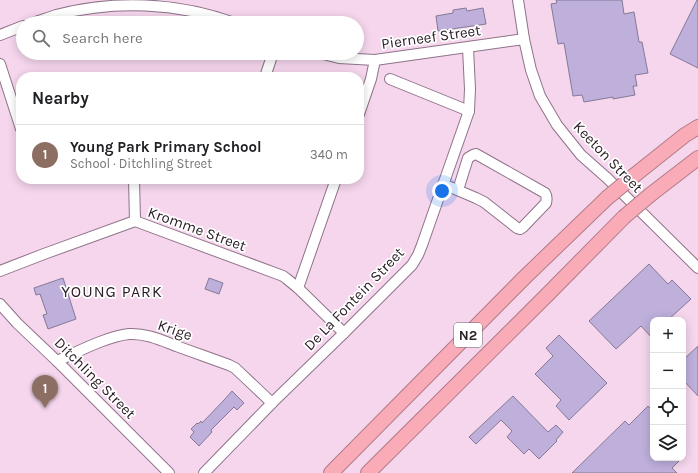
<!DOCTYPE html>
<html lang="en">
<head>
<meta charset="utf-8">
<style>
	body { margin:0; font-family:Karla,sans-serif; background:#f6f6f6; color:#202124 }
	.controls { position:absolute; right:12px; bottom:12px; display:grid; overflow:hidden; border-radius:8px; box-shadow:0 2px 10px #0003 }
	.controls button { width:36px; height:36px; display:grid; place-items:center; padding:0; border:0; border-bottom:1px solid #e0e0e0; background:#fff; color:#202124; font:20px sans-serif }
	.you { position:absolute; left:442px; top:191px; width:14px; height:14px; margin:-10px; border:3px solid #fff; border-radius:50%; background:#1a73e8; box-shadow:0 0 0 6px #1a73e833 }
	.badge { display:grid; place-items:center; width:26px; height:26px; border-radius:50%; background:#346a50; color:#fff; font-size:13px; font-weight:700 }
	.pin { position:absolute; translate:-50% -33px; filter:drop-shadow(0 1px 2px #0008) }
	.pin::after { content:''; position:absolute; top:21px; width:14px; height:12px; background:inherit; clip-path:polygon(0 0,100% 0,50% 100%) }
	.list { margin:0; padding:0; list-style:none }
	h2 { display:flex; justify-content:space-between; align-items:center; height:52px; margin:0; padding:0 16px; font-size:17px }
	h2 small { font-size:13px; font-weight:400; color:#757577 }
	.list li { display:grid; grid-template-columns:26px 1fr auto; gap:12px; align-items:center; box-sizing:border-box; height:60px; padding:0 16px; border-top:1px solid #e0e0e0 }
	.list b { display:block; font-size:15px; white-space:nowrap }
	.list p { margin:0; font-size:13px; white-space:nowrap; color:#757577 }
	.list em { font-size:13px; font-style:normal; color:#757577 }
	.icon { flex:none; width:22px; height:22px; fill:none; stroke:currentColor; stroke-width:2; stroke-linecap:round; stroke-linejoin:round }
	.map { position:relative; flex:none; width:698px; height:473px; overflow:hidden }
	.search { position:absolute; background:#fff; box-shadow:0 2px 10px #0003; left:16px; top:16px; width:348px; height:44px; display:flex; align-items:center; gap:10px; box-sizing:border-box; padding:0 14px; border-radius:22px; color:#757577; font-size:15px }
	.panel { position:absolute; background:#fff; box-shadow:0 2px 10px #0003; left:16px; top:72px; width:348px; height:112px; border-radius:16px }
	.map>svg:first-child { display:block }
	.building { fill:#beafdb; stroke:#847a97 }
	.lines { fill:none; stroke-linecap:round; stroke-linejoin:round }
	.minor-casing { stroke:#8f7388; stroke-width:12 }
	.highway-casing { stroke:#b17b86; stroke-width:16 }
	.minor { stroke:#fff; stroke-width:10 }
	.highway { stroke:#f9acb8; stroke-width:14 }
	.highway-bridge-casing { stroke:#b17b86; stroke-width:16; stroke-linecap:butt }
	.highway-bridge { stroke:#f9acb8; stroke-width:14 }
	.labels { text-anchor:middle; dominant-baseline:central; stroke-width:3.5; stroke-linejoin:round; paint-order:stroke }
	.shield { fill:#fff; stroke:#6b6469; stroke-width:1 }
	.shield-label { font-size:14px; font-weight:bold; fill:#2c2129 }
	.street-label { font-size:15px; fill:#2c2129; stroke:#fff }
	.neighbourhood-label { font-size:16px; letter-spacing:1px; fill:#2c2129; stroke:#fff }
</style>
</head>
<body>
<div class="map">
<svg width="698" height="473" viewBox="0 0 698 473">
	<rect width="100%" height="100%" fill="#f5d6ed"/>
	<g class="building">
		<path d="M556 0H622L624 14 634 12 639 42H642L648 73 635 75 637 86H633L635 95 613 99V97L584 102 582 95 573 96 564 43 558 44 551 4 557 3Z"/>
		<path d="M697 0H698V68L670 54Z"/>
		<path d="M466 8 467 11 483 8 486 24 438 31 436 16 453 13V10Z"/>
		<path d="M649 264 668 284 672 280 691 299 668 320H653V339L641 326 616 349 589 321Z"/>
		<path d="M63 278 76 319 48 329 43 315 47 314 40 294 36 295 34 288Z"/>
		<path d="M209 278 223 283 219 294 205 289Z"/>
		<path d="M559 335 607 383 569 420 556 406 561 400 535 374 553 356 546 348Z"/>
		<path d="M698 346V396L683 380V360Z"/>
		<path d="M232 391 244 403 237 410 234 407 211 430 212 432 199 446 190 437 194 432 191 429 197 423 198 424 201 421 202 423 225 399Z"/>
		<path d="M513 396 548 432 556 425 563 432 556 440 557 441 539 459 529 449 524 454 507 437 512 431 501 420 476 444 469 437Z"/>
		<path d="M648 406 653 411V458H682L672 468 677 473H572L625 421 629 425Z"/>
	</g>
	<g class="lines">
		<g class="minor-casing">
			<g id="minor">
				<path d="M518 0 524 39 531 70 540 96 557 125 581 155 607 178 698 268"/>
				<path d="M33 23C41 20 48 18 56 15 114 0 177 2 234 23"/>
				<path d="M0 35 23 26"/>
				<path d="M319 53 339 58 375 60 524 39"/>
				<path d="M0 64 21 129"/>
				<path d="M265 77 273 53"/>
				<path d="M390 79 469 111"/>
				<path d="M359 114 371 79 375 60"/>
				<path d="M134 179 135 221"/>
				<path d="M443 184 476 198 484 202 517 228 520 229 523 227 546 203C547 199 547 196 545 193L476 154 473 155 468 158 458 190"/>
				<path d="M0 271 44 254 135 221 283 276 287 279 298 288 344 333"/>
				<path d="M298 288 336 179"/>
				<path d="M0 304 17 323 57 361 169 473"/>
				<path d="M57 361C77 352 108 336 129 334 147 333 163 341 179 347 196 353 212 359 229 365L235 368 272 403"/>
				<path d="M204 473 272 403 344 333 412 265 418 255 422 245 469 111 470 89 468 48"/>
			</g>
		</g>
		<g class="highway-casing">
			<g id="highway">
				<path d="M631 178 685 135 698 127"/>
				<path d="M650 195 698 158"/>
				<path d="M331 473 524 278 607 198"/>
				<path d="M368 473 548 294 624 217"/>
			</g>
		</g>
		<use href="#minor" class="minor"/>
		<use href="#highway" class="highway"/>
		<g class="highway-bridge-casing">
			<g id="highway-bridge">
				<path d="M607 198 631 178"/>
				<path d="M624 217 650 195"/>
			</g>
		</g>
		<use href="#highway-bridge" class="highway-bridge"/>
	</g>
	<g class="labels">
		<rect class="shield" x="454" y="323" width="28" height="24" rx="3"/>
		<g class="shield-label">
			<text x="468" y="335">N2</text>
		</g>
		<g class="street-label">
			<text transform="translate(431 37) rotate(-8)">Pierneef Street</text>
			<text transform="translate(608 157) rotate(46)">Keeton Street</text>
			<text transform="translate(197 229) rotate(20)">Kromme Street</text>
			<text transform="translate(354 299) rotate(-46)">De La Fontein Street</text>
			<text transform="translate(175 330) rotate(19)">Krige</text>
			<text transform="translate(95 378) rotate(45)">Ditchling Street</text>
		</g>
		<g class="neighbourhood-label">
			<text x="112" y="291">YOUNG PARK</text>
		</g>
	</g>
</svg>
<div class="controls">
<button>+</button>
<button>−</button>
<button><svg class="icon" aria-label="locate" viewBox="0 0 24 24"><circle cx="12" cy="12" r="6"/><path d="M12 2v4M12 18v4M2 12h4M18 12h4"/></svg></button>
<button><svg class="icon" aria-label="layers" viewBox="0 0 24 24"><path d="M12 4l9 5-9 5-9-5zM3 14l9 5 9-5"/></svg></button>
</div>
<div class="you"></div>
<div class="pin badge" style="left:45px;top:408px;background:#8d6e63">1</div>
<div class="search"><svg class="icon" aria-label="search" viewBox="0 0 24 24"><circle cx="10" cy="10" r="6"/><path d="M15 15l6 6"/></svg>Search here</div>
<section class="panel">
<h2>Nearby<small></small></h2>
<ul class="list">
<li><span class="badge" style="background:#8d6e63">1</span><div><b>Young Park Primary School</b><p>School · Ditchling Street</p></div><em>340 m</em></li>
</ul>
</section>
</div>
</body>
</html>
